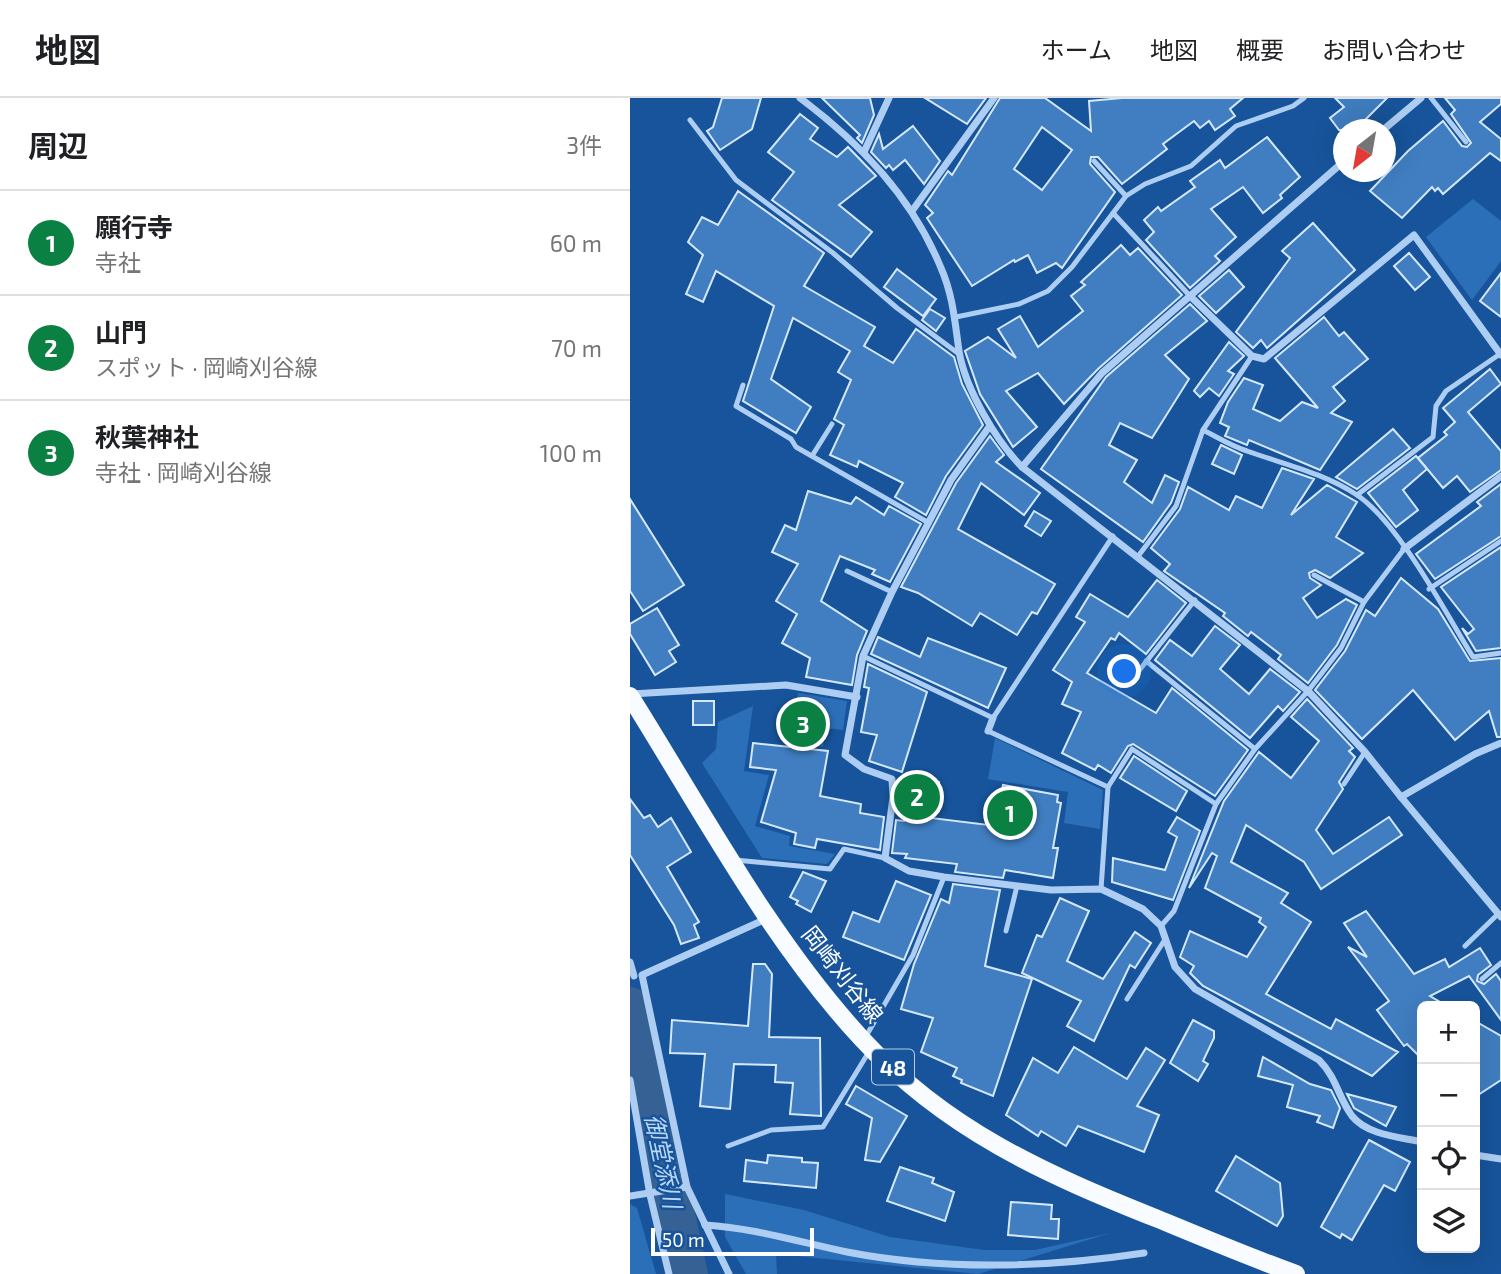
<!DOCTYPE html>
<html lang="ja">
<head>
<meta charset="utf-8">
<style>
	body { margin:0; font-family:"Exo 2","Noto Sans JP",sans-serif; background:#f6f6f6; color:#202124 }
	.controls { position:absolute; right:21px; bottom:21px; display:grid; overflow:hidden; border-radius:10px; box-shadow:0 7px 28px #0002 }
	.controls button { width:63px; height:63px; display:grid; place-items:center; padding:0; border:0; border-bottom:2px solid #e0e0e0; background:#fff; color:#202124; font:35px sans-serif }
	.compass { position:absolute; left:703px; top:21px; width:63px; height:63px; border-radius:50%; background:#fff; box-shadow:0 7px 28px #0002; rotate:211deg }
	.scale { position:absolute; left:21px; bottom:18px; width:163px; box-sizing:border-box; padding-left:7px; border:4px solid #fff; border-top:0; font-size:19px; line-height:24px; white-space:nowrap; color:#fff; -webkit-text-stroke:5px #17549b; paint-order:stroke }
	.you { position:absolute; left:495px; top:574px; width:24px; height:24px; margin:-18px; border:5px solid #fff; border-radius:50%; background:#1a73e8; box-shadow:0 0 0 10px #1a73e833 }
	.badge { display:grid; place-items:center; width:46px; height:46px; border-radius:50%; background:#0b8043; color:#fff; font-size:23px; font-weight:700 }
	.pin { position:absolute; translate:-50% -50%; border:4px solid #fff; box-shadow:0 2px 7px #0006 }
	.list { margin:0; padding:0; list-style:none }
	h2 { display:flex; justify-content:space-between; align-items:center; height:91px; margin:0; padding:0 28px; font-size:30px }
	h2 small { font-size:23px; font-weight:400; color:#757577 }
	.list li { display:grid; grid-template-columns:46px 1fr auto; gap:21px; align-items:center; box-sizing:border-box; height:105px; padding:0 28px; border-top:2px solid #e0e0e0 }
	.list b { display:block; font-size:26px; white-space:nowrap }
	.list p { margin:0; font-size:23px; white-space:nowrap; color:#757577 }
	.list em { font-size:23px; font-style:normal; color:#757577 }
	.icon { flex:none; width:38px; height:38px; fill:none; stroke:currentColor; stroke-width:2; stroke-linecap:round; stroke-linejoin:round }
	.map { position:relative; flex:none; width:871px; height:1176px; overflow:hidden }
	header { display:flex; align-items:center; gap:42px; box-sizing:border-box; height:98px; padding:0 35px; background:#fff; border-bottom:2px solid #e0e0e0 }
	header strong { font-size:33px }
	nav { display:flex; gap:38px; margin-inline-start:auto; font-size:24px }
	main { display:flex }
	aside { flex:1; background:#fff }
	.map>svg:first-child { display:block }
	.green { fill:#2b6fb8 }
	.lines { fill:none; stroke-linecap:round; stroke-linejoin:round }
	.river { stroke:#356194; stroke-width:38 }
	.building { fill:#407ec1; stroke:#d5e8fc; stroke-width:2; fill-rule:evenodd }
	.lane { stroke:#adcef2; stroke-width:5 }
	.street { stroke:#adcef2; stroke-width:7 }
	.primary { stroke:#f8fbff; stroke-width:18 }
	.labels { text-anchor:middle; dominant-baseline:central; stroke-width:5; stroke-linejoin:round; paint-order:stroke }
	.shield { fill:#17549b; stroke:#b9cce1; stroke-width:2 }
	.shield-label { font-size:21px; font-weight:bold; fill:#fff }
	.street-label { font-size:23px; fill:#fff; stroke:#17549b }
	.water-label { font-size:24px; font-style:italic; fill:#bad8f8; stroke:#17549b }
</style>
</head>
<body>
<header>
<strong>地図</strong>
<nav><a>ホーム</a><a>地図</a><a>概要</a><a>お問い合わせ</a></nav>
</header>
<main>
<aside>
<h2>周辺<small>3件</small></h2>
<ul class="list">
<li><span class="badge">1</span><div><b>願行寺</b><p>寺社</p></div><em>60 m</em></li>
<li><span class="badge">2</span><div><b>山門</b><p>スポット · 岡崎刈谷線</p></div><em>70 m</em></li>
<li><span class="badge">3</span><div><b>秋葉神社</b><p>寺社 · 岡崎刈谷線</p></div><em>100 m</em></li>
</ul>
</aside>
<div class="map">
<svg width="871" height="1176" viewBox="0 0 871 1176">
	<rect width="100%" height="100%" fill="#17549b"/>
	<g class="green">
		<path d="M843 101 871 123V163L842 202 796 139Z"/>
		<path d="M168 595 217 603 213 632 196 630 193 649 160 644Z"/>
		<path d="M123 608 114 673 139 677 125 728 160 738 159 748 205 756 197 766 132 760 72 665 86 651 88 624Z"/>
		<path d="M365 640 473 692 470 731 434 725 438 694 358 681Z"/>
		<path d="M95 1096 174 1112 260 1139 354 1152H405L480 1135 348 1176 146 1156 147 1176H116L95 1139Z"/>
		<path d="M0 1106 7 1110 26 1176H0Z"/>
	</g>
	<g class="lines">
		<path class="river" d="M0 908 59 1176"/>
	</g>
	<g class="building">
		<path d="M92 0H131L122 31 90 52 77 33 83 29Z"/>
		<path d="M192 0H240L244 17 232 45 227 40 230 37Z"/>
		<path d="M295 0H356L337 26Z"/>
		<path d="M370 0H415L461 33 459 3 492 0H613L600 11 605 18 585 32 579 23 570 30 564 23 533 46 537 51 492 86 468 59H461L460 66 485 94 432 170 426 165 407 175 398 157 385 164 384 162 342 188 297 120 303 115 295 107 318 73 322 77ZM412 29 442 52 412 92 384 71Z"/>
		<path d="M705 0H757L725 32H709L700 20 714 9Z"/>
		<path d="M815 0H871V6L850 24 871 41V63L860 55 813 96 808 90 805 93 802 89 772 120 740 93 778 53 813 23 832 48 837 49 841 45 821 16 825 12Z"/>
		<path d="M170 16 188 30 180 41 207 59 218 49 246 78 209 107 242 134 221 159 142 102 164 74 138 54Z"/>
		<path d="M283 28 310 63 294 86 275 62 263 72 259 67 256 70 241 54 249 36 253 51Z"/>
		<path d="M637 39 670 79 650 97 652 100 633 115 613 89 581 111 606 139 585 158 590 163 560 190 516 142 524 134 514 122 528 109 531 113 565 89 560 83 590 62 595 70Z"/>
		<path d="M108 93 194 155 174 188 245 229 234 248 263 265 286 231 324 259 332 286 353 327 316 378 296 417 265 399 273 385 229 363 227 369 200 357 214 327 204 321 221 282 208 274 220 253 163 220 141 281 181 309 166 335 113 303 144 208 86 173 73 204 56 196 73 157 58 144 72 119 88 127Z"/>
		<path d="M683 125 725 172 637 250 631 242 623 250 606 234 660 160 652 153Z"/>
		<path d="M491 147 500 157 508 150 552 197 468 271 434 306 408 275 376 293 407 329 383 349 350 296 335 253 358 239 386 260 368 231 390 218 408 249 453 213 441 198 455 187 451 184Z"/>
		<path d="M779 155 800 179 785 192 764 168Z"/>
		<path d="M267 171 306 201 293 218 254 189Z"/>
		<path d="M599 172 614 189 586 215 569 198Z"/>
		<path d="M871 175V219L850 203Z"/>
		<path d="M560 206 577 223 535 257 559 281 522 340 490 325 479 347 507 362 494 384 522 405 535 377 549 384 541 405 513 444 411 371 476 279Z"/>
		<path d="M300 211 315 220 306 233 292 222Z"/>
		<path d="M694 219 709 238 714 234 738 261 703 289 715 303 701 315 722 324 690 372 619 342 617 347 595 338 599 329 590 325 598 304 614 280 633 287 623 311 650 323 672 304 688 310 645 260Z"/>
		<path d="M599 244 614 258 598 273 604 276 589 298 579 290 570 299 564 293Z"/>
		<path d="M860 271 871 286 838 314 871 353V372L840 394 827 378 813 390 788 360 817 337 814 334 825 324 813 310Z"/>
		<path d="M763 331 780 350 727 391 706 379Z"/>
		<path d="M360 338 374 357 366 364 410 395 394 417 351 385 328 431 425 486 407 516 402 514 387 537 350 515 342 528 288 495 271 489 326 385Z"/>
		<path d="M591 347 612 357 604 376 582 366Z"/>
		<path d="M786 358 797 371 773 392 788 412 766 429 738 395Z"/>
		<path d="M652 370 684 381 661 417 697 387 727 404 706 439 733 455 700 480 685 472 679 475 680 480 691 487 673 500 687 520 716 501 727 507 707 547 678 585 648 561 651 557 621 534 618 538 593 518 595 515 534 473 540 466 521 450 550 411 558 389 599 412 606 398 632 410Z"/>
		<path d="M871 386V438L805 481 786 456 851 408 847 404Z"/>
		<path d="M178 393 221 406 226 399 254 417 259 408 291 426 260 484 242 476 245 472 210 458 191 503 237 533 227 557 222 587 176 579 180 560 152 545 167 516 146 503 168 466 142 454 155 427 166 432Z"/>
		<path d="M0 401 54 487 13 513 0 493Z"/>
		<path d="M404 413 421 423 411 438 395 428Z"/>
		<path d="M871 449V550L846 553 832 530 838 536 844 531 811 489Z"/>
		<path d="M771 480 808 511 840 563 871 560V639H867L859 613 825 642 783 592 732 641 685 592 715 553 736 512 745 518Z"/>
		<path d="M527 482 556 505 548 515 516 556 489 535 485 542 481 540 457 575 526 615 542 590 618 652 585 698 503 646 498 648 481 675 468 667 465 672 432 655 451 614 432 606 442 584 423 572 455 524 446 519 460 496 498 519Z"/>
		<path d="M27 510 49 547 39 553 46 564 25 577 0 536V526Z"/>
		<path d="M585 528 610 547 590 571 619 596 640 571 670 594 653 613 648 608 620 640 525 562 540 542 562 558Z"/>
		<path d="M248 539 290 559 298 540 376 570 358 610 241 556Z"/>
		<path d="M238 566 297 594 272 674 239 663 247 637 231 634 239 590 234 589Z"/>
		<path d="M677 601 723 650 719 653 725 659 709 684 713 691 686 732 703 756 759 719 772 737 691 791 674 764 616 727 601 764 658 795 651 805 681 824 636 896 701 931 706 921 768 954 742 978 573 888 560 875 564 868 550 859 560 833 617 859 636 829 629 824 631 820 575 790 587 758 582 755 559 790 594 703 629 654 661 680 689 643 661 619Z"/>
		<rect x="63" y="603" width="21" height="24"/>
		<path d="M123 645 198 653 190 698 231 706 230 715 254 719 250 752 187 741 185 750 164 746 166 735 131 724 146 672 120 669Z"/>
		<path d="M504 658 557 693 546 713 490 680Z"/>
		<path d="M281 676 309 684 301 720 358 727 364 700 370 701 373 687 428 697 427 704 431 705 423 750H428L423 780 375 772 373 780 325 774 327 766 275 760 277 756 262 755 266 722 274 723Z"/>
		<path d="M0 701 14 720 20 717 28 729 41 720 61 754 37 769 69 824 64 827 69 840 51 846 44 827 0 757Z"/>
		<path d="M547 719 570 733 543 802 482 784 483 760 535 772 547 739 538 734Z"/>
		<path d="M173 774 196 783 181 814 166 806 168 803 160 799Z"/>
		<path d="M266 783 301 797 274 862 213 839 223 814 249 824Z"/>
		<path d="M323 786 370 792 355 868 402 881 363 998 331 985 332 982 323 978 327 970 291 954 303 920 271 911 284 866 311 801 319 805Z"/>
		<path d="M430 800 459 813 437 863 473 881 505 834 521 845 505 870 500 867 464 943 437 928 451 903 392 875 407 837 412 839Z"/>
		<path d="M736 813 784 876 815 861 819 869 850 850 861 867 848 877 847 883 854 886 866 876 871 883V922L839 878 800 898 817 908H791L792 961 777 946 774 948 747 912 759 903 718 849 737 859 714 825Z"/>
		<path d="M123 866H135L142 876 139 939 190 940 191 1018 160 1016 163 985 145 984 146 967 104 966 100 1011 70 1008 75 956 40 955 42 922 118 928Z"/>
		<path d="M563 922 584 933V940L573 963 578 966 568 983 540 965Z"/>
		<path d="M845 923 871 938V982L845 999Z"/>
		<path d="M444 949 497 981 516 950 535 962 507 1008 529 1017 514 1054 448 1028 436 1048 411 1033 408 1038 376 1017 403 960 428 975Z"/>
		<path d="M633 959 680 986 701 992 710 1010 703 1030 687 1024 690 1018 657 1009 663 987 628 978Z"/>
		<path d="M226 988 277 1018 250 1064 235 1062 242 1020 216 1006Z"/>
		<path d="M717 996 766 1009 756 1028 724 1010Z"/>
		<path d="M739 1042 780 1064 765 1093 754 1087 722 1142 712 1136 710 1140 691 1129Z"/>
		<path d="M138 1057 172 1060V1064L188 1065 186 1090 114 1083 116 1062 137 1065Z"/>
		<path d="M606 1058 650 1085 653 1118 647 1128 586 1093Z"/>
		<path d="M270 1069 304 1080 302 1085 324 1094 315 1123 257 1103Z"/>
		<path d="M381 1104 422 1107 421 1121H429L428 1141 378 1137Z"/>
	</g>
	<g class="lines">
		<g class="lane">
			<path d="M801 0 836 44"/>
			<path d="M60 22 106 82 203 155 267 210 329 256"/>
			<path d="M464 63 496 98"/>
			<path d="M483 115 560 198"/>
			<path d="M326 219 389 206 418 193 442 169 496 98 515 86 561 68 606 28 663 8 674 0"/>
			<path d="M113 287 106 308 161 341 166 349 299 425"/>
			<path d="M573 332C587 339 601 348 617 353 653 366 694 375 727 397 769 425 815 514 843 559L871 555"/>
			<path d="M182 358 202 326"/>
			<path d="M727 397 803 339 806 308 816 293 870 256"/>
			<path d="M509 457 546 408 573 332 622 258"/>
			<path d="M217 473 262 494"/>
			<path d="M684 477 734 504"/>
			<path d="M799 491 871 443"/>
			<path d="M233 558 363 620 483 438"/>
			<path d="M516 563 625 651"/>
			<path d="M500 584 565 502"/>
			<path d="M358 633 478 689"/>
			<path d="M714 686 735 654"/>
			<path d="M105 762 200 771 214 751 255 760"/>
			<path d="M471 791 478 689 502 651 586 706"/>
			<path d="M531 828 544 813 586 706 625 651 678 593 711 550 734 504 774 451"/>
			<path d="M376 833 387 788"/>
			<path d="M835 848 868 816"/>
			<path d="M852 881 871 865"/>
			<path d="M497 901 534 843"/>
			<path d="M235 940 283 857 314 779"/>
			<path d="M98 1048 141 1032 193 1029 240 952"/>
		</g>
		<g class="street">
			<path d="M170 0C230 45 282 99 311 170 323 197 325 225 329 253 335 290 366 343 392 369L678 593 735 654 771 699"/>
			<path d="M753 32 791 0"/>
			<path d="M234 54 259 0"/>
			<path d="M282 113 364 0"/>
			<path d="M560 198 622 258 634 261 784 137 871 257"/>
			<path d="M359 329 321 382 262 494 233 558 215 657 234 671 262 681 263 699 255 760 279 773 314 779 421 792 471 791 513 811 531 828 545 869 565 891 689 962C707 980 708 999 722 1018 737 1037 770 1039 792 1044"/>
			<path d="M392 369 472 275 713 64"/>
			<path d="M774 451 871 378"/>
			<path d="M1 596 156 587 227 599"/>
			<path d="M358 633 363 620"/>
			<path d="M871 645 845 656 771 699 871 819"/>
			<path d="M0 864 4 878"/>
			<path d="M0 982 20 1097 39 1176"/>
			<path d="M845 1057 871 1061"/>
			<path d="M0 1098 57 1089"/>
			<path d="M75 1127C124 1130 169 1144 217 1154 316 1173 415 1170 514 1155"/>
			<path d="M99 1176 57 1089 12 877 136 821"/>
		</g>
		<path class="primary" d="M0 598C71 711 141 843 232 941 316 1032 415 1076 528 1121 574 1140 619 1159 666 1176"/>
	</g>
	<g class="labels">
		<rect class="shield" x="242" y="951.5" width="42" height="35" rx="5"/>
		<g class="shield-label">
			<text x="263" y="969">48</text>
		</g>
		<g class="street-label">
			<text transform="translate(213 876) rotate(52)">岡崎刈谷線</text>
		</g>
		<g class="water-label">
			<text transform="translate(34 1063) rotate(78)">御堂添川</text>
		</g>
	</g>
</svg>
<div class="controls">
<button>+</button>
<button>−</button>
<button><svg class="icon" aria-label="locate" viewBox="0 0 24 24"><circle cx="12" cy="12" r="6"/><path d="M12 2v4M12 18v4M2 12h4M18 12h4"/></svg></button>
<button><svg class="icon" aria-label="layers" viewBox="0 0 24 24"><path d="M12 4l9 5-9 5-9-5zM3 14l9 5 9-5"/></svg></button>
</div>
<svg class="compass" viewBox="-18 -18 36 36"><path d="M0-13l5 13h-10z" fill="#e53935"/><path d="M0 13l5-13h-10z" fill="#757577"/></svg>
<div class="scale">50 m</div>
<div class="you"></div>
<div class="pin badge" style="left:380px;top:715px">1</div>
<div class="pin badge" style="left:287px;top:699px">2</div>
<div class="pin badge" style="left:173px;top:626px">3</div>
</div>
</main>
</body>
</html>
